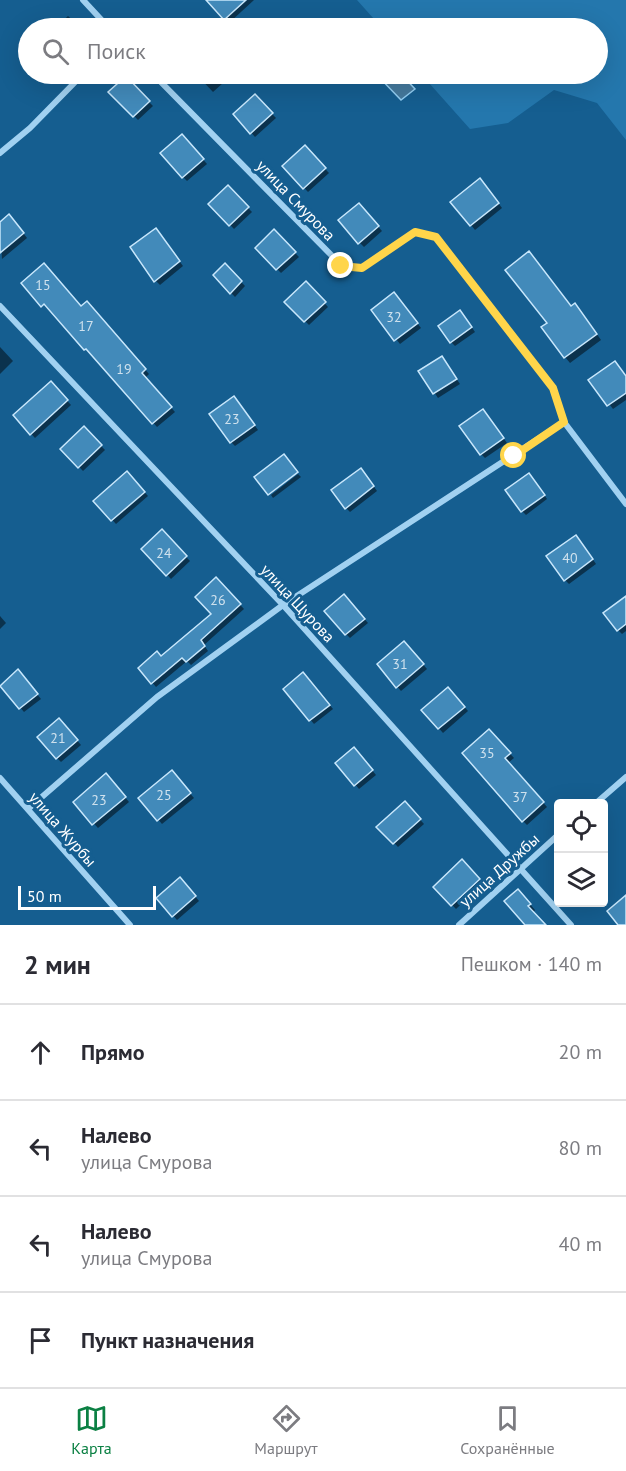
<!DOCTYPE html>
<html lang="ru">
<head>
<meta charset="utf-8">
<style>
	body { margin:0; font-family:"PT Sans",sans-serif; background:#f7f7f7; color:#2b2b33 }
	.controls { position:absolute; right:18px; bottom:18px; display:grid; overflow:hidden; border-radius:6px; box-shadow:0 6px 24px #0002 }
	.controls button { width:54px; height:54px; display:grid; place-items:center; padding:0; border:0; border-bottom:2px solid #e1e1e2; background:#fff; color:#2b2b33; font:30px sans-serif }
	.scale { position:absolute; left:18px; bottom:15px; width:138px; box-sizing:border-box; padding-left:6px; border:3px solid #fff; border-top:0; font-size:16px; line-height:21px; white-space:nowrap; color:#fff; -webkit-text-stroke:4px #155e90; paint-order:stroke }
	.stop { position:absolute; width:18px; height:18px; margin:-14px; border:4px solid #ffd54a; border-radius:50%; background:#fff }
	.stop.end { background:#ffd54a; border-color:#fff; box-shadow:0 2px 6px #0008 }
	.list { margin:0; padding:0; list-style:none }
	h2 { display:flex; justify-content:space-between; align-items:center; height:78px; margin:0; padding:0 24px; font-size:26px }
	h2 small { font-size:20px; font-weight:400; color:#7c7c81 }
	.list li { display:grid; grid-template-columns:39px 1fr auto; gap:18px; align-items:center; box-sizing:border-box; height:96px; padding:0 24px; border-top:2px solid #e1e1e2 }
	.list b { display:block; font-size:22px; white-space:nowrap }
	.list p { margin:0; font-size:20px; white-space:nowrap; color:#7c7c81 }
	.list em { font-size:20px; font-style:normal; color:#7c7c81 }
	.icon { flex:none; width:33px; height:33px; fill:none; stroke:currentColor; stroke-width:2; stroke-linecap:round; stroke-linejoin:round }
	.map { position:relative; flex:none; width:626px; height:925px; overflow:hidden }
	.search { position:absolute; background:#fff; box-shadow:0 6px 24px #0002; left:18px; right:18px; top:18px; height:66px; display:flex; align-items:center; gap:15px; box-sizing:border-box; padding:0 21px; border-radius:33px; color:#7c7c81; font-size:22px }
	.sheet { height:462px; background:#fff }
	nav { display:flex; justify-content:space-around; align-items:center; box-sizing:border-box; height:84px; border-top:2px solid #e1e1e2; background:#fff; font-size:16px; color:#7c7c81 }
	nav a { display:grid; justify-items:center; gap:3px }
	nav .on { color:#0b8043 }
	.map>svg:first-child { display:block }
	.green { fill:#2477ad }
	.water { fill:#457a9e; stroke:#93cff4; stroke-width:1.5 }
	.shadow { fill:#0007 }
	.building { fill:#428aba; stroke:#c8e7fc; stroke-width:1.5 }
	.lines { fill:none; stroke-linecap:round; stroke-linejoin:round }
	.street { stroke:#a1d1f1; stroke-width:6 }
	.route { stroke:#ffd54a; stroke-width:8 }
	.labels { text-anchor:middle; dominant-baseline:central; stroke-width:6; stroke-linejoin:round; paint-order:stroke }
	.number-label { font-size:14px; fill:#d0e2ee }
	.street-label { font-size:16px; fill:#fff; stroke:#155e90 }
</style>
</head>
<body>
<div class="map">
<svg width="626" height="925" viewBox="0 0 626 925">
	<rect width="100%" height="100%" fill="#155e90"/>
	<path class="green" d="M357 0H626V140L597 103 554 90 508 123 470 129 421 74H598V28H382Z"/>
	<path class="water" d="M376 74H401L415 89 401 100Z"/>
	<g class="shadow">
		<path d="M212 0H254L229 23 210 2Z"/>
		<path d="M68 16 81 28H55Z"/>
		<path d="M196 74H233L213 92Z"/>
		<path d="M125 78 153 106 138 120 111 92Z"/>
		<path d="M255 96 276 118 255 137 235 114Z"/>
		<path d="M186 140 207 164 187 181 183 177Z"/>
		<path d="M305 147 329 173 308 192 284 166Z"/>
		<path d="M484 184 502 208 475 230 452 202Z"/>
		<path d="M228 187 252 212 234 229 210 204Z"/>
		<path d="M363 209 382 231 364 247 360 243Z"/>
		<path d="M13 220 27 238 2 259 0 224Z"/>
		<path d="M156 230 183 266 160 285 156 281Z"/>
		<path d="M274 231 299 257 281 273 257 248Z"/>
		<path d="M534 258 572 307 580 310 601 340 570 363 565 357 549 324Z"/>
		<path d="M225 265 245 286 235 297 215 276Z"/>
		<path d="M23 283 81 308 91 307 149 374 145 378 175 412 157 427 90 352Z"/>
		<path d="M306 283 328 307 309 325 286 302Z"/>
		<path d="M398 298 421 328 400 344 373 310Z"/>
		<path d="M464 316 475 332 455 346 451 342Z"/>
		<path d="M0 347 13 361 0 374Z"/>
		<path d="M445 362 460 384 438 398 420 371Z"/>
		<path d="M626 377V400L613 409 591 380Z"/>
		<path d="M51 383 71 405 35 438 15 416Z"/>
		<path d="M238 402 258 430 235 446 231 442Z"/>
		<path d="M487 415 507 443 485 458 481 454Z"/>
		<path d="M84 428 105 450 83 471 62 449Z"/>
		<path d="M127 473 148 496 116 524 95 501Z"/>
		<path d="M298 474 301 477 273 498 271 495Z"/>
		<path d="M365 474 377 491 350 512 346 508Z"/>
		<path d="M533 479 547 499 526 515 522 511Z"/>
		<path d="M162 532 190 561 171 579 144 549Z"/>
		<path d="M580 541 596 564 569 584 565 580Z"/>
		<path d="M216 579 244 609 204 645 208 651 191 665 187 661 156 687 140 668 161 658 213 614Z"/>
		<path d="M626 599V631L622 634 618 630Z"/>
		<path d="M348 600 368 623 350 638 346 634Z"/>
		<path d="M0 616 6 623 0 629Z"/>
		<path d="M408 647 427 669 401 691 379 665Z"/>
		<path d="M18 671 41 699 24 712 1 685Z"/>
		<path d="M307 678 333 709 314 724 285 689Z"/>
		<path d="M452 693 468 711 443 733 423 710Z"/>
		<path d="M63 724 81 745 61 762 57 758Z"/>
		<path d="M489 731 514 758 508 763 547 807 527 825 523 821Z"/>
		<path d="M358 753 376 775 359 789 338 763Z"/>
		<path d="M175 776 194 798 162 824 140 798Z"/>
		<path d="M110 779 129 802 98 828 75 803Z"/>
		<path d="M405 803 424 824 398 847 379 827Z"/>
		<path d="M462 861 483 884 456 909 435 887Z"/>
		<path d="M184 883 199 901 177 920 158 898Z"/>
		<path d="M524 897 535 910 533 913 545 925H527Z"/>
	</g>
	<g class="building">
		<path d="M206 0H246L224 20Z"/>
		<path d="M126 76 150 101 133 117 108 92Z"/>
		<path d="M255 94 273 113 250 134 233 114Z"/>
		<path d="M182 134 204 159 182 178 160 153Z"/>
		<path d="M305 145 326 168 303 189 282 166Z"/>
		<path d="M480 178 499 203 470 226 450 202Z"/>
		<path d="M228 185 249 207 229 226 208 204Z"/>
		<path d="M359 203 379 226 358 244 338 220Z"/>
		<path d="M9 214 24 233 0 253V222Z"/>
		<path d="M156 228 180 261 154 282 130 247Z"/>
		<path d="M274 229 296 252 276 270 255 248Z"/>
		<path d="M529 251 571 306 575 303 597 334 564 358 541 327 547 323 505 270Z"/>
		<path d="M44 263 81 306 87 301 146 369 142 373 172 407 152 424 86 349 84 350 44 304 41 307 21 283Z"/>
		<path d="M225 263 242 281 230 294 213 275Z"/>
		<path d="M306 281 326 302 304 322 284 302Z"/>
		<path d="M394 292 418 323 394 341 371 310Z"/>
		<path d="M460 310 472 327 450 343 438 326Z"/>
		<path d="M442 356 457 379 433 394 418 371Z"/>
		<path d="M615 361 626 376V393L607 406 588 380Z"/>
		<path d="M51 381 68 400 30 435 13 415Z"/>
		<path d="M234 396 255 425 230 443 209 414Z"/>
		<path d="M483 409 504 438 480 455 459 426Z"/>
		<path d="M84 426 102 445 78 468 60 449Z"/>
		<path d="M284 454 298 472 268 495 254 477Z"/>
		<path d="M361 468 374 486 345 509 331 490Z"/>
		<path d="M127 471 145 492 111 521 93 501Z"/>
		<path d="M529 473 545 495 521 512 505 490Z"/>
		<path d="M162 529 187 556 166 576 141 549Z"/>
		<path d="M576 535 593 559 564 581 546 556Z"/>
		<path d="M216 577 241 604 201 640 205 646 186 662 182 658 151 684 138 668 157 651 161 656 211 614 195 597Z"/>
		<path d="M344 594 365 619 345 635 324 611Z"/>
		<path d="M626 596V624L617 631 603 613Z"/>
		<path d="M404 641 424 664 396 688 377 664Z"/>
		<path d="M18 669 38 694 19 709 0 686Z"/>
		<path d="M303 672 330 705 309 721 283 689Z"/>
		<path d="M448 687 465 707 438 729 421 710Z"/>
		<path d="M59 718 78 740 56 759 37 737Z"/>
		<path d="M489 729 511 753 505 758 544 802 522 822 462 753Z"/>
		<path d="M354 747 373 770 354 786 335 763Z"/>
		<path d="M172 770 191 793 157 821 138 798Z"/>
		<path d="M106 773 126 797 92 825 73 802Z"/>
		<path d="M405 801 421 819 393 844 376 827Z"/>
		<path d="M462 859 480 879 451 906 433 887Z"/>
		<path d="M180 877 196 896 172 917 156 898Z"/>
		<path d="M518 889 531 904 528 906 546 925H525L504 901Z"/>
		<path d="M626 895V925H618L607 911Z"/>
	</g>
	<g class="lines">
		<g class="street">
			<path d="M83 0 109 28"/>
			<path d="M153 74 341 265 362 268 415 232 436 237 553 388 564 422 626 504"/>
			<path d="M0 153 30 128 83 74"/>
			<path d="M0 306 283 605 571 925"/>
			<path d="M0 778 130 925"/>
			<path d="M595 804 626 777"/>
			<path d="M28 809 157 697 283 605 564 422"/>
			<path d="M459 925 558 835"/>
		</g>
	</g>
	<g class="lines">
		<path class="route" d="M341 266 362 268 415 232 436 237 553 388 564 422 514 456"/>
	</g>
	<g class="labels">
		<g class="number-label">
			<text x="43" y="285">15</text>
			<text x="394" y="317">32</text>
			<text x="86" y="326">17</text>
			<text x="124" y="369">19</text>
			<text x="232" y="419">23</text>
			<text x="164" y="553">24</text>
			<text x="570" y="558">40</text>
			<text x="218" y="600">26</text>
			<text x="400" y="664">31</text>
			<text x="58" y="738">21</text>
			<text x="487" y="753">35</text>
			<text x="164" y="795">25</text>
			<text x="520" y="797">37</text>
			<text x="99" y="800">23</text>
		</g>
		<g class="street-label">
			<text transform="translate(296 200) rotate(46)">улица Смурова</text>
			<text transform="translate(298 603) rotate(47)">улица Щурова</text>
			<text transform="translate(63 829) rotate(49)">улица Журбы</text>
			<text transform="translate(499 870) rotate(-42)">улица Дружбы</text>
		</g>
	</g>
</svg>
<div class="controls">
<button><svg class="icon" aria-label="locate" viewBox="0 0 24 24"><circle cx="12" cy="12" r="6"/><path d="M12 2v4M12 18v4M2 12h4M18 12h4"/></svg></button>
<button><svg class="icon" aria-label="layers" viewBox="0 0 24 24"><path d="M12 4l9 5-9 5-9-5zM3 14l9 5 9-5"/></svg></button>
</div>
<div class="scale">50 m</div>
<div class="stop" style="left:514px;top:456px"></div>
<div class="stop end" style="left:341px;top:266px"></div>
<div class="search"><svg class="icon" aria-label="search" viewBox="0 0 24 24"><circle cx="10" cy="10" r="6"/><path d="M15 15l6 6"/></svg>Поиск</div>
</div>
<section class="sheet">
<h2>2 мин<small>Пешком · 140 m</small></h2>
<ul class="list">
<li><svg class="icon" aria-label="ahead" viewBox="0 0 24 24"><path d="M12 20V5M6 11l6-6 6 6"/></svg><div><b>Прямо</b></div><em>20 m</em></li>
<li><svg class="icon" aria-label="left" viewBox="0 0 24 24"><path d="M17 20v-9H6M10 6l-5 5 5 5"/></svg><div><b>Налево</b><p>улица Смурова</p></div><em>80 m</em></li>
<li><svg class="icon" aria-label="left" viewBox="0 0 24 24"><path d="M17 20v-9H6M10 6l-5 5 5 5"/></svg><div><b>Налево</b><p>улица Смурова</p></div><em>40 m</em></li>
<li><svg class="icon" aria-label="arrive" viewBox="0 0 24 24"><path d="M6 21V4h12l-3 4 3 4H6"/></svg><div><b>Пункт назначения</b></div></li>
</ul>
</section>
<nav>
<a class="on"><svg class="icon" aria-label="map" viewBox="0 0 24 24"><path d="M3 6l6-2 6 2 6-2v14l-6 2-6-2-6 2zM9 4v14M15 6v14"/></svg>Карта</a>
<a><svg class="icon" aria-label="directions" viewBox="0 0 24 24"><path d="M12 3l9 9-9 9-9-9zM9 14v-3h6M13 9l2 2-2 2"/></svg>Маршрут</a>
<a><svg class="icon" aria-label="saved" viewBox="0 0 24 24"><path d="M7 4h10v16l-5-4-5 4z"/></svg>Сохранённые</a>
</nav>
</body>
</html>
